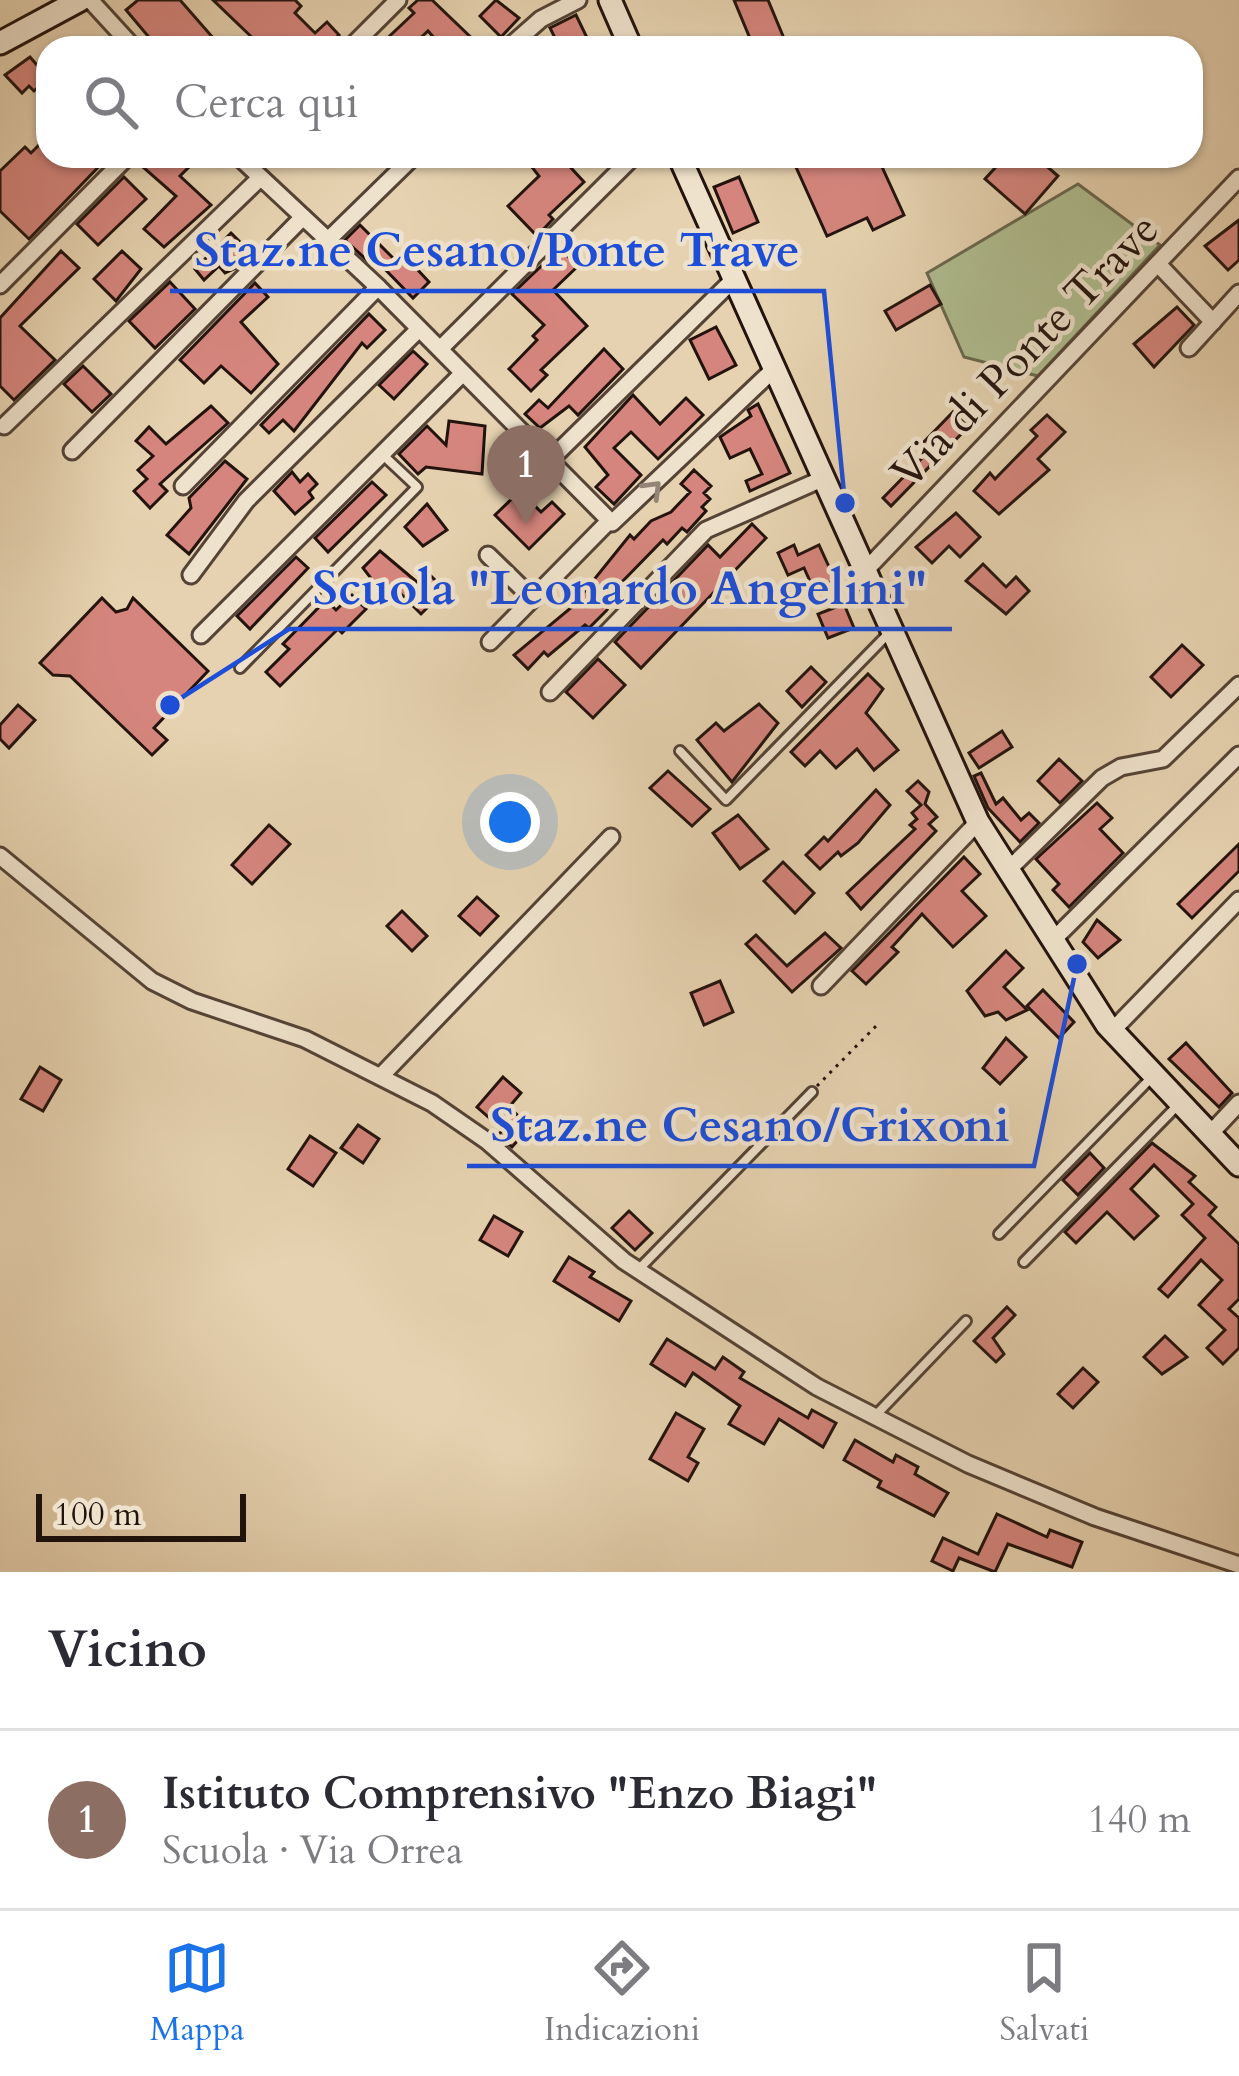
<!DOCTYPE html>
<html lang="it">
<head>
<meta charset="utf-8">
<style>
	body { margin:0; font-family:Cardo,serif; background:#f2f2f3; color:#2b2b33 }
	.scale { position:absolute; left:36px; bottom:30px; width:210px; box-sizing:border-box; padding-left:12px; border:6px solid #23130d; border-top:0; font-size:33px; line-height:42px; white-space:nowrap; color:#23130d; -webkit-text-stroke:9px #efe2cc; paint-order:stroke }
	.you { position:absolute; left:510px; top:822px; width:42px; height:42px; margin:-30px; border:9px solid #fff; border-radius:50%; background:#1a73e8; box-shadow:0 0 0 18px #1a73e833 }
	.badge { display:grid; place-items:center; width:78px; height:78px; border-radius:50%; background:#1a73e8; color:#fff; font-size:39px; font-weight:700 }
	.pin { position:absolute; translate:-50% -99px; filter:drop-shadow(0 3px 6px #0008) }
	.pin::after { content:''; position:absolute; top:63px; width:42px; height:36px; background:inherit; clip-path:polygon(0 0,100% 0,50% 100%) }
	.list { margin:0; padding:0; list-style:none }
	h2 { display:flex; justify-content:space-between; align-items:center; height:156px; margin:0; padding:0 48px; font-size:51px }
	h2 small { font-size:39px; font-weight:400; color:#7c7c81 }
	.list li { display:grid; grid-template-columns:78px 1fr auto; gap:36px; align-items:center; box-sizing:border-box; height:180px; padding:0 48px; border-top:3px solid #e1e1e2 }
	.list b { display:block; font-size:45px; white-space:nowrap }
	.list p { margin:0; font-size:39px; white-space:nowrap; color:#7c7c81 }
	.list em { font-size:39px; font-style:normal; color:#7c7c81 }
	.icon { flex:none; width:66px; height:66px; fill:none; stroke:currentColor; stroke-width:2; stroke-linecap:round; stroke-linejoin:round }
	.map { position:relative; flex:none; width:1239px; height:1572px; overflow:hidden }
	.search { position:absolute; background:#fff; box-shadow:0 3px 9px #0004; left:36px; right:36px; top:36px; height:132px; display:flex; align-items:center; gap:30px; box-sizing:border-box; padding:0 42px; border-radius:36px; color:#7c7c81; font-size:45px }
	.sheet { height:336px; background:#fff }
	nav { display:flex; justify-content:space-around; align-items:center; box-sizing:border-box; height:168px; border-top:3px solid #e1e1e2; background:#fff; font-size:33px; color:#7c7c81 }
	nav a { display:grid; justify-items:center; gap:6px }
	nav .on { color:#1a73e8 }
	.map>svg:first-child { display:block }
	.green { fill:#afbd90; stroke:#69684e; stroke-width:3 }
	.building { fill:#d5857d; stroke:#23130d; stroke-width:3 }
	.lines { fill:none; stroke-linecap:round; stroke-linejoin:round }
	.lane-casing { stroke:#544336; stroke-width:14 }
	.street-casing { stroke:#544336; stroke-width:21 }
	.secondary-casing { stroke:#23130d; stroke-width:27 }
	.path { stroke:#23130d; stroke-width:3; stroke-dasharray:3 6; stroke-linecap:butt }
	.lane { stroke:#efe2cc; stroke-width:8 }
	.street { stroke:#efe2cc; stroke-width:15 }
	.secondary { stroke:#efe2cc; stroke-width:21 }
	.oneway { stroke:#938576 }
	.labels { text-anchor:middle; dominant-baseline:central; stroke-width:9; stroke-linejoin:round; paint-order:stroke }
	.street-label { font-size:45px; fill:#23130d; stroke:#efe2cc }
	.leader { fill:none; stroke:#1d4ed8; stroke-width:4.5 }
	.callout-dot { fill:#1d4ed8; stroke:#efe2cc; stroke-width:4.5 }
	.callout-label { font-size:48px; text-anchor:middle; font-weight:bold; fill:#1d4ed8; stroke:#efe2cc; stroke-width:9; stroke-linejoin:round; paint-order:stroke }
</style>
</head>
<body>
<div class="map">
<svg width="1239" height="1572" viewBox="0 0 1239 1572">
	<rect width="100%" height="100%" fill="#e6d2b0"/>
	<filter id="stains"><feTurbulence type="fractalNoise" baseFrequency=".00167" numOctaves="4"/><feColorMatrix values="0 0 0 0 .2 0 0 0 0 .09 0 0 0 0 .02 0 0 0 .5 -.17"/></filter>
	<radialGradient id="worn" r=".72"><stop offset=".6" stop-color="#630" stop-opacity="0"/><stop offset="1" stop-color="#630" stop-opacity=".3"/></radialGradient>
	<path class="green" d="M1078 184 1160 245 1038 376 964 357 927 273Z"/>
	<g class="building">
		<path d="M138 0H180L215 40 206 48H158L126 10Z"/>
		<path d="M213 0H295L301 6 295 13 315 33 327 22 339 35 326 48H263Z"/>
		<path d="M418 0H432L482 48H443L428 31 410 48H377L414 13 409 8Z"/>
		<path d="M496 0 519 18 501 37 480 16Z"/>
		<path d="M734 0H768L788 48H754Z"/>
		<path d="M576 15 592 48H560L550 28Z"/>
		<path d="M30 57 48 78 34 91 29 86 22 93 5 75Z"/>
		<path d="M48 136V156H109L29 239 0 211V171L25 147 31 153Z"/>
		<path d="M155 156H182L191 165 180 176 211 205 164 247 144 229 176 196 144 168Z"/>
		<path d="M542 156 553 160 560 156 584 182 549 215 553 219 537 236 508 206 539 176 531 166Z"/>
		<path d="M791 156H877L904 215 873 230 867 218 827 236Z"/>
		<path d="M1006 156H1035L1058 176 1025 214 985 179Z"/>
		<path d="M124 177 146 199 98 245 77 224Z"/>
		<path d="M739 177 758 222 733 233 714 187Z"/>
		<path d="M1239 220V260L1228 270 1205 246Z"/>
		<path d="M360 225 395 260 402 253 429 282 413 298 376 260 371 264 345 240Z"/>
		<path d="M231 233 251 253 236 268 225 273 219 266 204 280 195 269Z"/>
		<path d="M560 248 578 266 553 290 587 326 541 370 547 375 531 391 509 369 537 340 533 336 544 325 512 294Z"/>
		<path d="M61 251 79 268 20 326 55 360 14 400 0 386V318Z"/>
		<path d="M122 251 141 269 116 301 94 279Z"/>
		<path d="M170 282 195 309 155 348 129 321Z"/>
		<path d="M255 283 268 297 241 322 278 364 251 393 221 366 204 383 180 360Z"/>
		<path d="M930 285 941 304 896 330 885 311Z"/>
		<path d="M1177 307 1194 325 1154 367 1134 344Z"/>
		<path d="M369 314 385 330 367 348 362 343 294 431 283 420 269 433 261 425Z"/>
		<path d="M716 327 736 365 709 379 690 340Z"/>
		<path d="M604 349 623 369 578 415 569 406 540 428 525 414 539 400 548 408Z"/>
		<path d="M413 351 427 364 394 399 379 385Z"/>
		<path d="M83 366 111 394 92 412 64 384Z"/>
		<path d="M633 395 660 424 686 398 703 415 658 459 631 432 614 448 641 475 614 504 596 487 608 475 585 447Z"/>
		<path d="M758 404 790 473 750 491 746 481 762 474 750 449 730 458 720 437 751 416 748 410Z"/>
		<path d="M211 406 228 423 160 484 167 491 150 508 134 491 147 479 138 470 153 456 136 441 149 427 166 444Z"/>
		<path d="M953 412 968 427 891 506 883 498 927 453 920 446Z"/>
		<path d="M1047 415 1065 432 1038 459 1049 470 999 514 974 491 990 473 995 479 1037 436 1031 430Z"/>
		<path d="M449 421 485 426 482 474 426 467 418 474 399 454 427 426 446 445Z"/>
		<path d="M225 461 247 479 189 554 167 535 191 508 189 498Z"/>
		<path d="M694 470 711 486 704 493 710 499 702 507 706 511 687 532 682 528 667 544 663 540 616 588 607 610 589 628 585 625 548 656 544 652 528 669 514 655 572 607 630 535 634 539 651 521 671 512 690 492 681 484Z"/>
		<path d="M292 472 300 482 308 474 317 484 309 492 313 498 295 514 274 491Z"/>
		<path d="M372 482 386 495 328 552 315 538Z"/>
		<path d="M520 491 541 512 552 502 564 514 529 549 495 515Z"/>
		<path d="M427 504 447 530 423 546 405 527Z"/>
		<path d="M956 513 980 537 960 557 949 546 932 563 916 547Z"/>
		<path d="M752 524 766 538 641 668 615 642 708 545 720 557Z"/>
		<path d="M794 545 798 555 819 545 835 580 814 590 804 568 788 575 778 553Z"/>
		<path d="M380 551 418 583 428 573 445 590 421 614 392 585 383 594 363 568Z"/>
		<path d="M296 557 308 568 250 629 237 616Z"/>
		<path d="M983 564 1006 587 1016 577 1029 591 1006 614 966 581Z"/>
		<path d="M352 595 366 609 342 633 338 629 280 686 266 672 289 649 283 644 326 600 336 610Z"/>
		<path d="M102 598 116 612 127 609 133 598 208 671 154 728 167 740 152 755 70 676 53 675 40 663Z"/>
		<path d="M844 604 854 628 828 638 818 614Z"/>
		<path d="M1182 645 1203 665 1171 697 1151 677Z"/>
		<path d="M598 659 625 685 593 718 566 692Z"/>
		<path d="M811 667 826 682 802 707 787 691Z"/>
		<path d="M868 674 883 689 866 713 898 750 874 770 857 749 836 768 820 751 805 766 791 752Z"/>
		<path d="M759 704 778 723 732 782 697 740 716 723 724 731Z"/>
		<path d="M18 705 35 720 9 748 0 739V725Z"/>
		<path d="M1002 731 1012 747 979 768 969 753Z"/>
		<path d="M1059 759 1082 781 1060 803 1038 781Z"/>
		<path d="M668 771 710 809 692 826 650 788Z"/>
		<path d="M981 773 996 804 1003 798 1021 820 1029 813 1039 823 1020 842 988 808 974 776Z"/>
		<path d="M918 781 929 792 925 804 937 817 929 824 936 831 861 909 847 893 915 829 910 825 917 819 912 813 921 805 907 791Z"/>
		<path d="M876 790 890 805 858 843 841 856 838 852 820 869 806 855 824 837 828 841Z"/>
		<path d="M1097 803 1112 818 1100 829 1123 853 1069 907 1053 890 1059 884 1036 859Z"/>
		<path d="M738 815 768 849 740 869 713 833Z"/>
		<path d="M269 825 290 844 252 884 232 865Z"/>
		<path d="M1239 844V871L1192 918 1178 904Z"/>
		<path d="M964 857 980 874 962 891 986 916 953 947 922 914 892 947 898 952 866 984 852 971Z"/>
		<path d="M783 862 814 893 795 913 764 881Z"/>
		<path d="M477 897 498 916 480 935 459 916Z"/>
		<path d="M402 911 427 936 412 951 387 926Z"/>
		<path d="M1097 920 1120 940 1098 958 1083 942Z"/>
		<path d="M825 933 841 948 792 992 746 944 756 935 787 966Z"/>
		<path d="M1006 951 1023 968 1004 987 1027 1010 1006 1020 998 1012 985 1016 967 991Z"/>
		<path d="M720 981 733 1012 704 1025 691 993Z"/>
		<path d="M1043 990 1074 1022 1059 1038 1027 1006Z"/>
		<path d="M1006 1038 1026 1057 1000 1084 983 1068Z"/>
		<path d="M1186 1043 1232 1093 1219 1107 1169 1059Z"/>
		<path d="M40 1067 61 1080 43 1111 21 1099Z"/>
		<path d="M503 1077 521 1093 509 1107 530 1127 512 1147 498 1135 503 1130 477 1107Z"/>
		<path d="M358 1125 379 1139 363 1163 341 1148Z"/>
		<path d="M310 1136 336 1153 313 1186 288 1169Z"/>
		<path d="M1152 1143 1195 1176 1189 1182 1216 1207 1209 1215 1239 1244V1299L1229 1309 1239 1318V1348L1223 1364 1207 1348 1225 1330 1199 1305 1222 1280 1201 1260 1168 1297 1159 1289 1205 1238 1182 1215 1193 1204 1154 1165 1131 1189 1158 1216 1134 1239 1107 1212 1076 1243 1065 1232Z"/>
		<path d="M1090 1153 1104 1168 1078 1195 1063 1180Z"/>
		<path d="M629 1211 652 1233 635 1250 612 1228Z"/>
		<path d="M494 1216 522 1232 508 1256 480 1240Z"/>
		<path d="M569 1257 594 1272 590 1277 631 1301 619 1321 554 1281Z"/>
		<path d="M1007 1307 1015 1315 993 1338 1004 1354 996 1362 974 1341Z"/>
		<path d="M1165 1336 1187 1357 1162 1374 1144 1357Z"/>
		<path d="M667 1339 715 1369 723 1357 744 1372 740 1378 808 1418 812 1410 836 1423 823 1447 779 1419 764 1444 729 1424 740 1406 693 1373 685 1386 651 1364Z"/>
		<path d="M1083 1368 1098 1382 1073 1408 1058 1394Z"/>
		<path d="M676 1413 704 1429 688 1457 698 1463 688 1481 650 1459Z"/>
		<path d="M855 1440 893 1462 896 1455 918 1467 915 1474 948 1493 934 1516 878 1487 881 1481 844 1460Z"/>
		<path d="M997 1514 1047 1537 1050 1530 1082 1542 1072 1567 1008 1544 995 1572 959 1558 953 1571 932 1561 943 1538 978 1554Z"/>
	</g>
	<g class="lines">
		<g class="lane-casing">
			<g id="lane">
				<path d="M240 668 417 487 383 455"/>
				<path d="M680 751 726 800 888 634"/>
				<path d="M999 1234 1151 1078"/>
				<path d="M1024 1262 1177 1106"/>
				<path d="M638 1270 812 1092"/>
				<path d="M876 1415 966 1321"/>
			</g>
		</g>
		<g class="street-casing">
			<g id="street">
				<path d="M90 0 134 48"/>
				<path d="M350 48 398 0"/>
				<path d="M508 48 541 19 578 0"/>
				<path d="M238 156 378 287 612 523 774 369"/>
				<path d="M329 239 414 156"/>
				<path d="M1158 264 1213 322"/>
				<path d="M0 285 128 156"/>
				<path d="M1189 348 1239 293"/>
				<path d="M440 349 634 156"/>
				<path d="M4 426 260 178"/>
				<path d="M72 451 303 217"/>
				<path d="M549 461 734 279"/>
				<path d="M183 486 378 287"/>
				<path d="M488 555 533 599"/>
				<path d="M863 573 1239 178"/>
				<path d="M191 575 246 501 419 329"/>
				<path d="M201 635 463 373"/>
				<path d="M490 642 609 521"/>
				<path d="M550 692 706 530 822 479"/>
				<path d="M0 856 152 981 192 1001 305 1039 432 1103 487 1141 624 1261 817 1387 968 1464 1095 1517 1239 1565"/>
				<path d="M1007 871 1102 778 1121 767 1163 759 1239 685"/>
				<path d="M1052 941 1239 755"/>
				<path d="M821 986 978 822"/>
				<path d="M1112 1031 1239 900"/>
				<path d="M381 1076 611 837"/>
				<path d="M1209 1135 1239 1103"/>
			</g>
		</g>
		<g class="secondary-casing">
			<g id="secondary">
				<path d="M610 0 631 48"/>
				<path d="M0 43 80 0"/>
				<path d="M679 156 978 822 1107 1025 1239 1165"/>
			</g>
		</g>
		<path class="path" d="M817 1086 879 1023"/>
		<use href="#lane" class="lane"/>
		<use href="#street" class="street"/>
		<use href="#secondary" class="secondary"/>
	</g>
	<defs><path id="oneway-chevron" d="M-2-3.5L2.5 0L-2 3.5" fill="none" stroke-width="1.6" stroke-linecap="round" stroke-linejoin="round" transform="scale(3)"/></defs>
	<use class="oneway" href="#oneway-chevron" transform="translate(653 489) rotate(-45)"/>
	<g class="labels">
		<g class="street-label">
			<text transform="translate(1025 351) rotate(-46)">Via di Ponte Trave</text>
		</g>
	</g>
	<path class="leader" d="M845 503L824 291H170M170 705L289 629H952M1077 964L1034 1166H467"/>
	<g class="callout-dot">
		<circle cx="845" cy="503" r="12"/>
		<circle cx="170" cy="705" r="12"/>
		<circle cx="1077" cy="964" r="12"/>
	</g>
	<g class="callout-label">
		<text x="497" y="266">Staz.ne Cesano/Ponte Trave</text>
		<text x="620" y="604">Scuola "Leonardo Angelini"</text>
		<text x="750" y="1141">Staz.ne Cesano/Grixoni</text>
	</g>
	<rect width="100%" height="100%" filter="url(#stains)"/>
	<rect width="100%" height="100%" fill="url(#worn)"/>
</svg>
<div class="scale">100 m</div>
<div class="you"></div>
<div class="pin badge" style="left:526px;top:524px;background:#8d6e63">1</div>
<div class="search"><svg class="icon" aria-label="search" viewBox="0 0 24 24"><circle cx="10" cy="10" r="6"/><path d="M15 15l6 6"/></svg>Cerca qui</div>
</div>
<section class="sheet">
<h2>Vicino<small></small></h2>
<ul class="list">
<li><span class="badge" style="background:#8d6e63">1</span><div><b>Istituto Comprensivo &quot;Enzo Biagi&quot;</b><p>Scuola · Via Orrea</p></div><em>140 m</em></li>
</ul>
</section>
<nav>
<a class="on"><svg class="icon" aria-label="map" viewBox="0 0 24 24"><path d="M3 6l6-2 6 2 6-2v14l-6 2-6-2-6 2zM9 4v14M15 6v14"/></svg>Mappa</a>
<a><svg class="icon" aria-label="directions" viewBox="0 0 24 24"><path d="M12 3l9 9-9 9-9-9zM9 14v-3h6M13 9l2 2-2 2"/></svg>Indicazioni</a>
<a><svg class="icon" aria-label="saved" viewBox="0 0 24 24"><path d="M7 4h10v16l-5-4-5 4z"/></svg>Salvati</a>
</nav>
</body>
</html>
